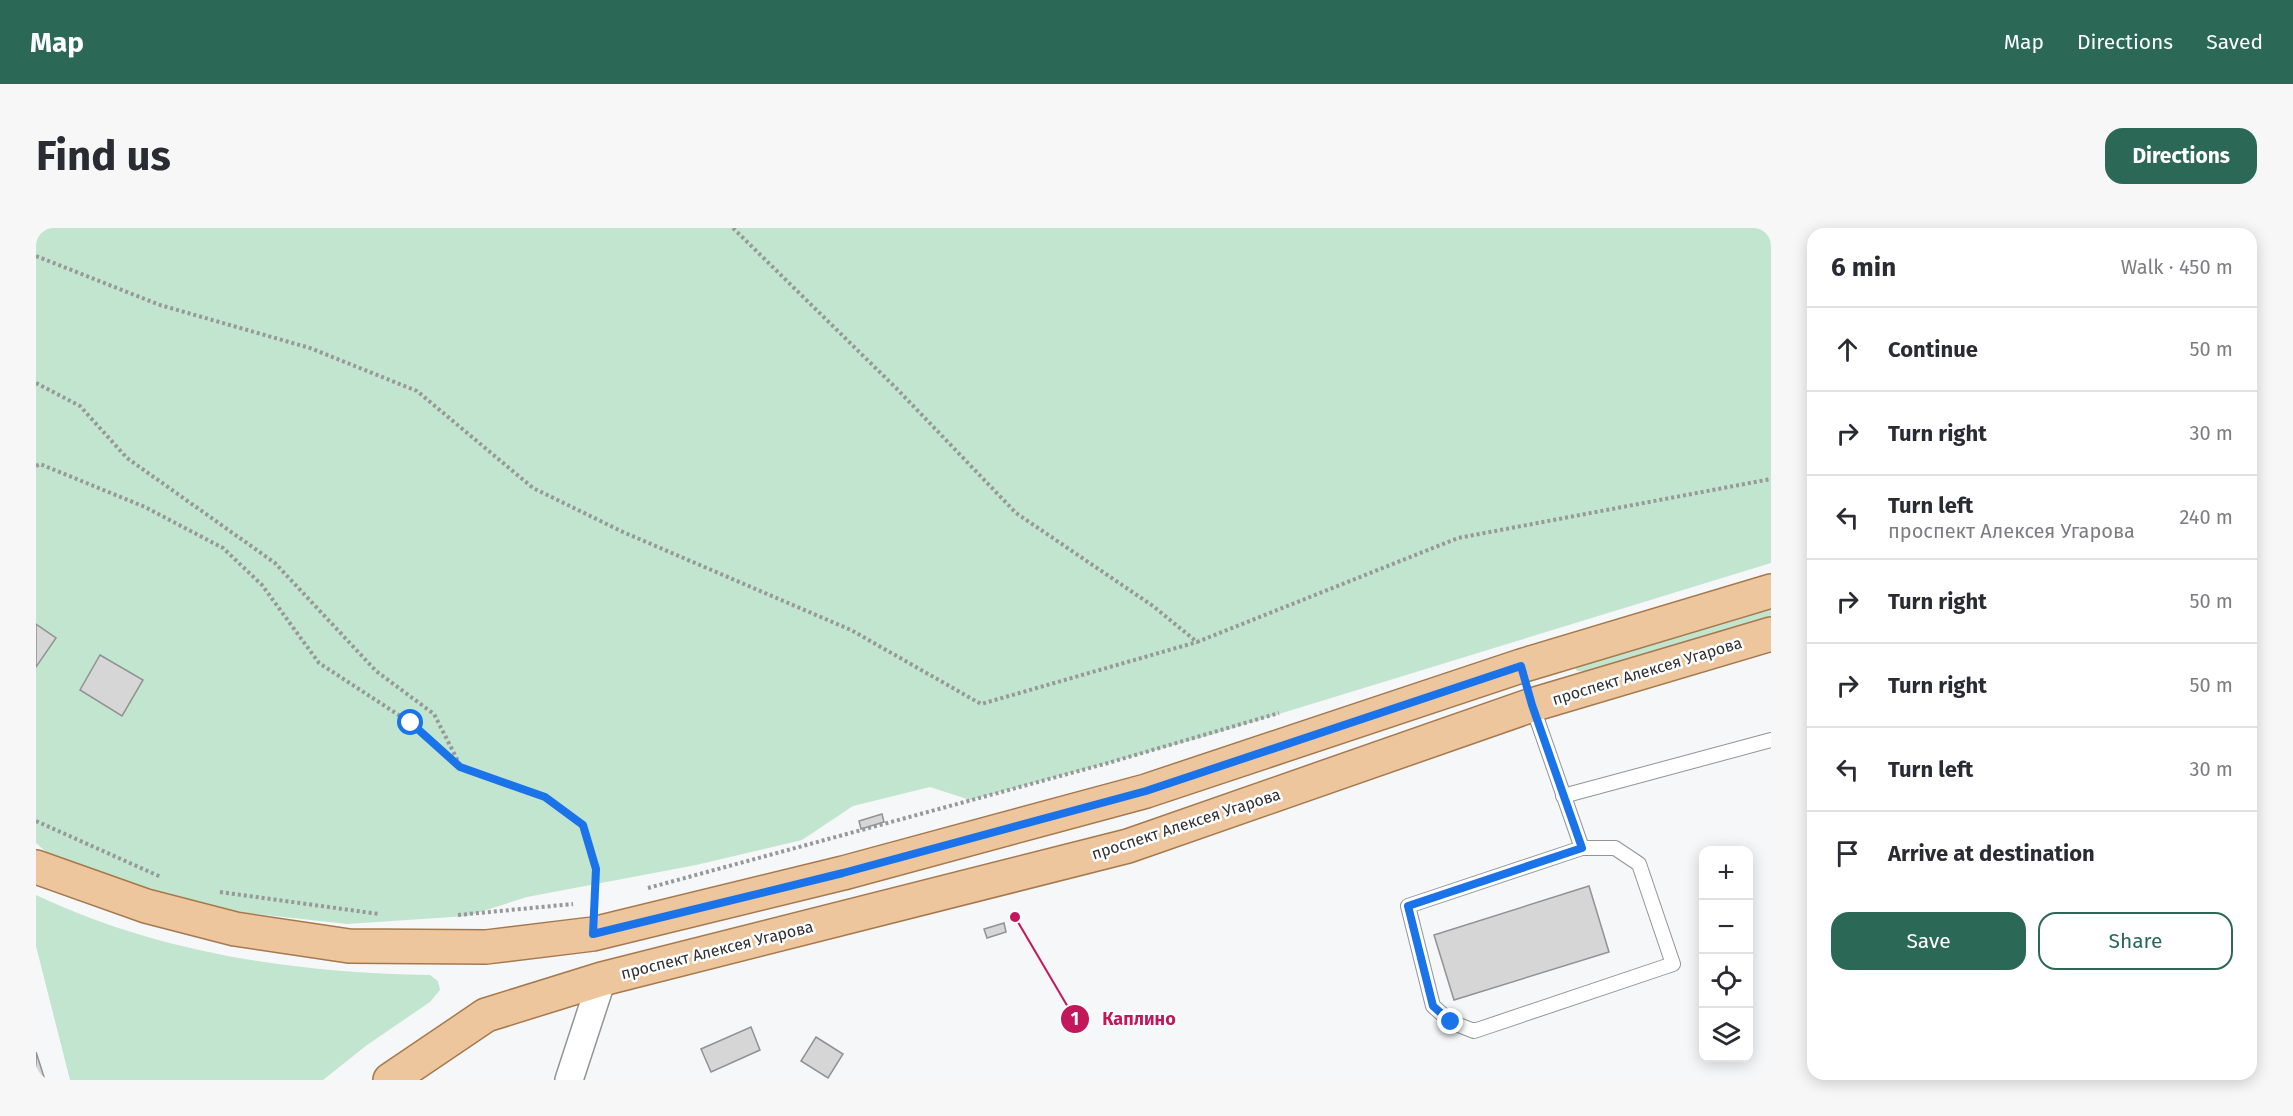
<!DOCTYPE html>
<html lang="en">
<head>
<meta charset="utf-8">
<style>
	body { margin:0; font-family:"Fira Sans",sans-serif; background:#f7f7f7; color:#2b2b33 }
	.controls { position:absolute; right:18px; bottom:18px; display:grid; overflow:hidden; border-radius:12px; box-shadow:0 3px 15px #0003 }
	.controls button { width:54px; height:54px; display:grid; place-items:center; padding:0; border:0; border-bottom:2px solid #e1e1e2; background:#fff; color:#2b2b33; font:30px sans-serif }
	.stop { position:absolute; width:18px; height:18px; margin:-14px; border:4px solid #1a73e8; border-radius:50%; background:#fff }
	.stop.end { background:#1a73e8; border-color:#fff; box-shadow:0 2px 6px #0008 }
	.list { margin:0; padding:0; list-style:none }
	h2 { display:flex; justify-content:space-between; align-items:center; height:78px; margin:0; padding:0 24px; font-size:26px }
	h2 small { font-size:20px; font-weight:400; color:#7c7c81 }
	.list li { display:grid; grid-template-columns:39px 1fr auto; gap:18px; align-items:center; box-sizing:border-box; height:84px; padding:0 24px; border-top:2px solid #e1e1e2 }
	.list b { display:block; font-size:22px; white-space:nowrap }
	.list p { margin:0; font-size:20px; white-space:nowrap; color:#7c7c81 }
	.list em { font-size:20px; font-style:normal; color:#7c7c81 }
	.actions { display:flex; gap:12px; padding:18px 24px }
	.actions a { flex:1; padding:14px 0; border:2px solid #2b6855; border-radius:18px; text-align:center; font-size:21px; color:#2b6855 }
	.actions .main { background:#2b6855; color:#fff }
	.icon { flex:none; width:33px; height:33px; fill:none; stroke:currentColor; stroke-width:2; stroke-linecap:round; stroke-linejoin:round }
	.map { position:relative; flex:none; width:1735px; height:852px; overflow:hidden; border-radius:18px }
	header { display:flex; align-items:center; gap:36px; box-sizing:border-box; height:84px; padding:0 30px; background:#2b6855; color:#fff }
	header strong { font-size:28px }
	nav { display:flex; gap:33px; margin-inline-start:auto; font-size:21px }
	.intro { display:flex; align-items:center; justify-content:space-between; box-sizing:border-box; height:144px; padding:0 36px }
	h1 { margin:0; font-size:42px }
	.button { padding:15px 27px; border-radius:18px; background:#2b6855; color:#fff; font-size:21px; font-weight:700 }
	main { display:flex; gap:36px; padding:0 36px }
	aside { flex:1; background:#fff; border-radius:18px; box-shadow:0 3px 15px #0003 }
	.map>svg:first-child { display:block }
	.green { fill:#c1e5ce }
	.building { fill:#d6d6d7; stroke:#929193; stroke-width:1.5 }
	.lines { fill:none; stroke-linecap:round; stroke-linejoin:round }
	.service-casing { stroke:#939496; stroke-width:16 }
	.minor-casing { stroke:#939496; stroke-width:30 }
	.primary-casing { stroke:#a5794d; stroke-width:36 }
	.path { stroke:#989899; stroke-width:4; stroke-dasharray:3 3; stroke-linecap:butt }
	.service { stroke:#fff; stroke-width:14 }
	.minor { stroke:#fff; stroke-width:27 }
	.primary { stroke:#eec69d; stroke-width:33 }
	.route { stroke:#1a73e8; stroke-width:8 }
	.labels { text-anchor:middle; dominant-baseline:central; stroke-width:5; stroke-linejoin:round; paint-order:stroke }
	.street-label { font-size:16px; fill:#313131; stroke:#fff }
	.leader { fill:none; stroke:#c2185b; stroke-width:2 }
	.callout-dot { fill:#c2185b; stroke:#fff; stroke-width:2 }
	.mark-label { font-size:18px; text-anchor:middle; font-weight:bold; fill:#fff }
	.callout-label { font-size:18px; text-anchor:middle; font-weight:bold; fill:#c2185b; stroke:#fff; stroke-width:5; stroke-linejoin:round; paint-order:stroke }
</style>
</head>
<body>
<header>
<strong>Map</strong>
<nav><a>Map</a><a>Directions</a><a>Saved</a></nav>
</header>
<div class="intro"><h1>Find us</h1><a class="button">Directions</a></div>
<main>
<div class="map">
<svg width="1735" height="852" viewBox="0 0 1735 852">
	<rect width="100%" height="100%" fill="#f6f7f8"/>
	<g class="green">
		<path d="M0 0H1735V335L1171 508 1072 535 934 572 894 559 817 578 766 612 660 637 491 669 431 688 311 696 166 680 85 658 9 623 0 615Z"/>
		<path d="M1735 374V389L1552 444 1541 443 1538 438Z"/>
		<path d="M0 667C122 725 259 745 394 747L402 753 404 762 394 774 331 817 287 852H34L0 718Z"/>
	</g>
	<g class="building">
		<path d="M0 396 20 410 0 439Z"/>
		<path d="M64 427 107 452 86 488 44 462Z"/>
		<path d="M846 586 848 594 825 601 823 593Z"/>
		<path d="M1553 658 1573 724 1418 772 1398 707Z"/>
		<path d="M968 695 970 704 951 710 948 701Z"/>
		<path d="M715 799 724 822 675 844 665 821Z"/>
		<path d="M780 809 807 826 792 850 765 833Z"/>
		<path d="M0 824 9 852H0Z"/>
	</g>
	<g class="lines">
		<g class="service-casing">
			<g id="service">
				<path d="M1496 477 1546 620"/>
				<path d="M1527 568 1735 512"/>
				<path d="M1546 620H1579L1603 636 1637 736 1438 803 1415 794 1397 778 1372 678Z"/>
			</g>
		</g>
		<g class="minor-casing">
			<path id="minor" d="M533 852 566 751"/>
		</g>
		<g class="primary-casing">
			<g id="primary">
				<path d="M0 639 110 678 199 701 313 718 450 719 557 706 807 645 1110 563 1485 438 1735 363"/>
				<path d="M354 852 450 787 566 751 1092 618 1496 477 1735 406"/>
			</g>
		</g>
		<g class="path">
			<path d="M697 0 861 161 980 285 1117 378 1161 414 1422 310 1735 251"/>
			<path d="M0 28 124 77 274 120 381 163 497 260 587 304 815 402 945 476 1161 414"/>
			<path d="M0 155 44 178 91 230 239 335 340 443 398 486 423 535"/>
			<path d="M0 238 4 236 109 279 187 320 226 357 283 435 375 495 424 539 509 569 547 597 560 641 559 675"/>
			<path d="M0 593 125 649"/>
			<path d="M612 660 1072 535 1243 485"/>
			<path d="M184 664 343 686"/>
			<path d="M422 687 537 676"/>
		</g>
		<use href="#service" class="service"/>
		<use href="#minor" class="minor"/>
		<use href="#primary" class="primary"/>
	</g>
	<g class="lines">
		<path class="route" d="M375 495 424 539 509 569 547 597 560 641 557 706 807 645 1110 563 1485 438 1496 477 1546 620 1372 678 1397 778 1415 794"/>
	</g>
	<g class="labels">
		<g class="street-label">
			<text transform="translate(1611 443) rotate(-17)">проспект Алексея Угарова</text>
			<text transform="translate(1150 596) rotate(-18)">проспект Алексея Угарова</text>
			<text transform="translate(681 722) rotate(-14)">проспект Алексея Угарова</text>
		</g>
	</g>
	<path class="leader" d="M979 689L1039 791"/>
	<g class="callout-dot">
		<circle cx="979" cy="689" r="6"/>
		<circle cx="1039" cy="791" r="15"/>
	</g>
	<g class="mark-label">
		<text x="1039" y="797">1</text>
	</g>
	<g class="callout-label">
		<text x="1103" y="797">Каплино</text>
	</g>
</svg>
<div class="controls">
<button>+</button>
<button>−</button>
<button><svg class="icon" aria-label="locate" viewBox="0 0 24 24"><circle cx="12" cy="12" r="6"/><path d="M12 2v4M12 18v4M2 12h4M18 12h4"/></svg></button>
<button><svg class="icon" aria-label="layers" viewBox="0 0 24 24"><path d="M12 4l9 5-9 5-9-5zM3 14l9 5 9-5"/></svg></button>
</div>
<div class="stop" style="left:375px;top:495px"></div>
<div class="stop end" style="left:1415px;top:794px"></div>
</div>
<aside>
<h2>6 min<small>Walk · 450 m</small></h2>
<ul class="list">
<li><svg class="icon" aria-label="ahead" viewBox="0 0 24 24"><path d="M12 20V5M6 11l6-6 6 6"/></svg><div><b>Continue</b></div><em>50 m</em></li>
<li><svg class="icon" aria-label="right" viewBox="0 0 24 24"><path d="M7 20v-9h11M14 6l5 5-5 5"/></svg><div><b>Turn right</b></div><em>30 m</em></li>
<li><svg class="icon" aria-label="left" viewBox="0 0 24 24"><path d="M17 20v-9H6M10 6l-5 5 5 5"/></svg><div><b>Turn left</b><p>проспект Алексея Угарова</p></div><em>240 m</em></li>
<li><svg class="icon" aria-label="right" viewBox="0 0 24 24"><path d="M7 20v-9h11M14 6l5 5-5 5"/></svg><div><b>Turn right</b></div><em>50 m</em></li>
<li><svg class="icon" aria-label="right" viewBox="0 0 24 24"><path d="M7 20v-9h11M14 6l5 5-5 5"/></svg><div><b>Turn right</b></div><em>50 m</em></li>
<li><svg class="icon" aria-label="left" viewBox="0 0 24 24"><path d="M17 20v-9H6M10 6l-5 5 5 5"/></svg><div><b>Turn left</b></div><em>30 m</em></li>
<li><svg class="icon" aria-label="arrive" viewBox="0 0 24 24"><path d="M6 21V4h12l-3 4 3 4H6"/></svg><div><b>Arrive at destination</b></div></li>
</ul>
<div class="actions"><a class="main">Save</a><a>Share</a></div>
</aside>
</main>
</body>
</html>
